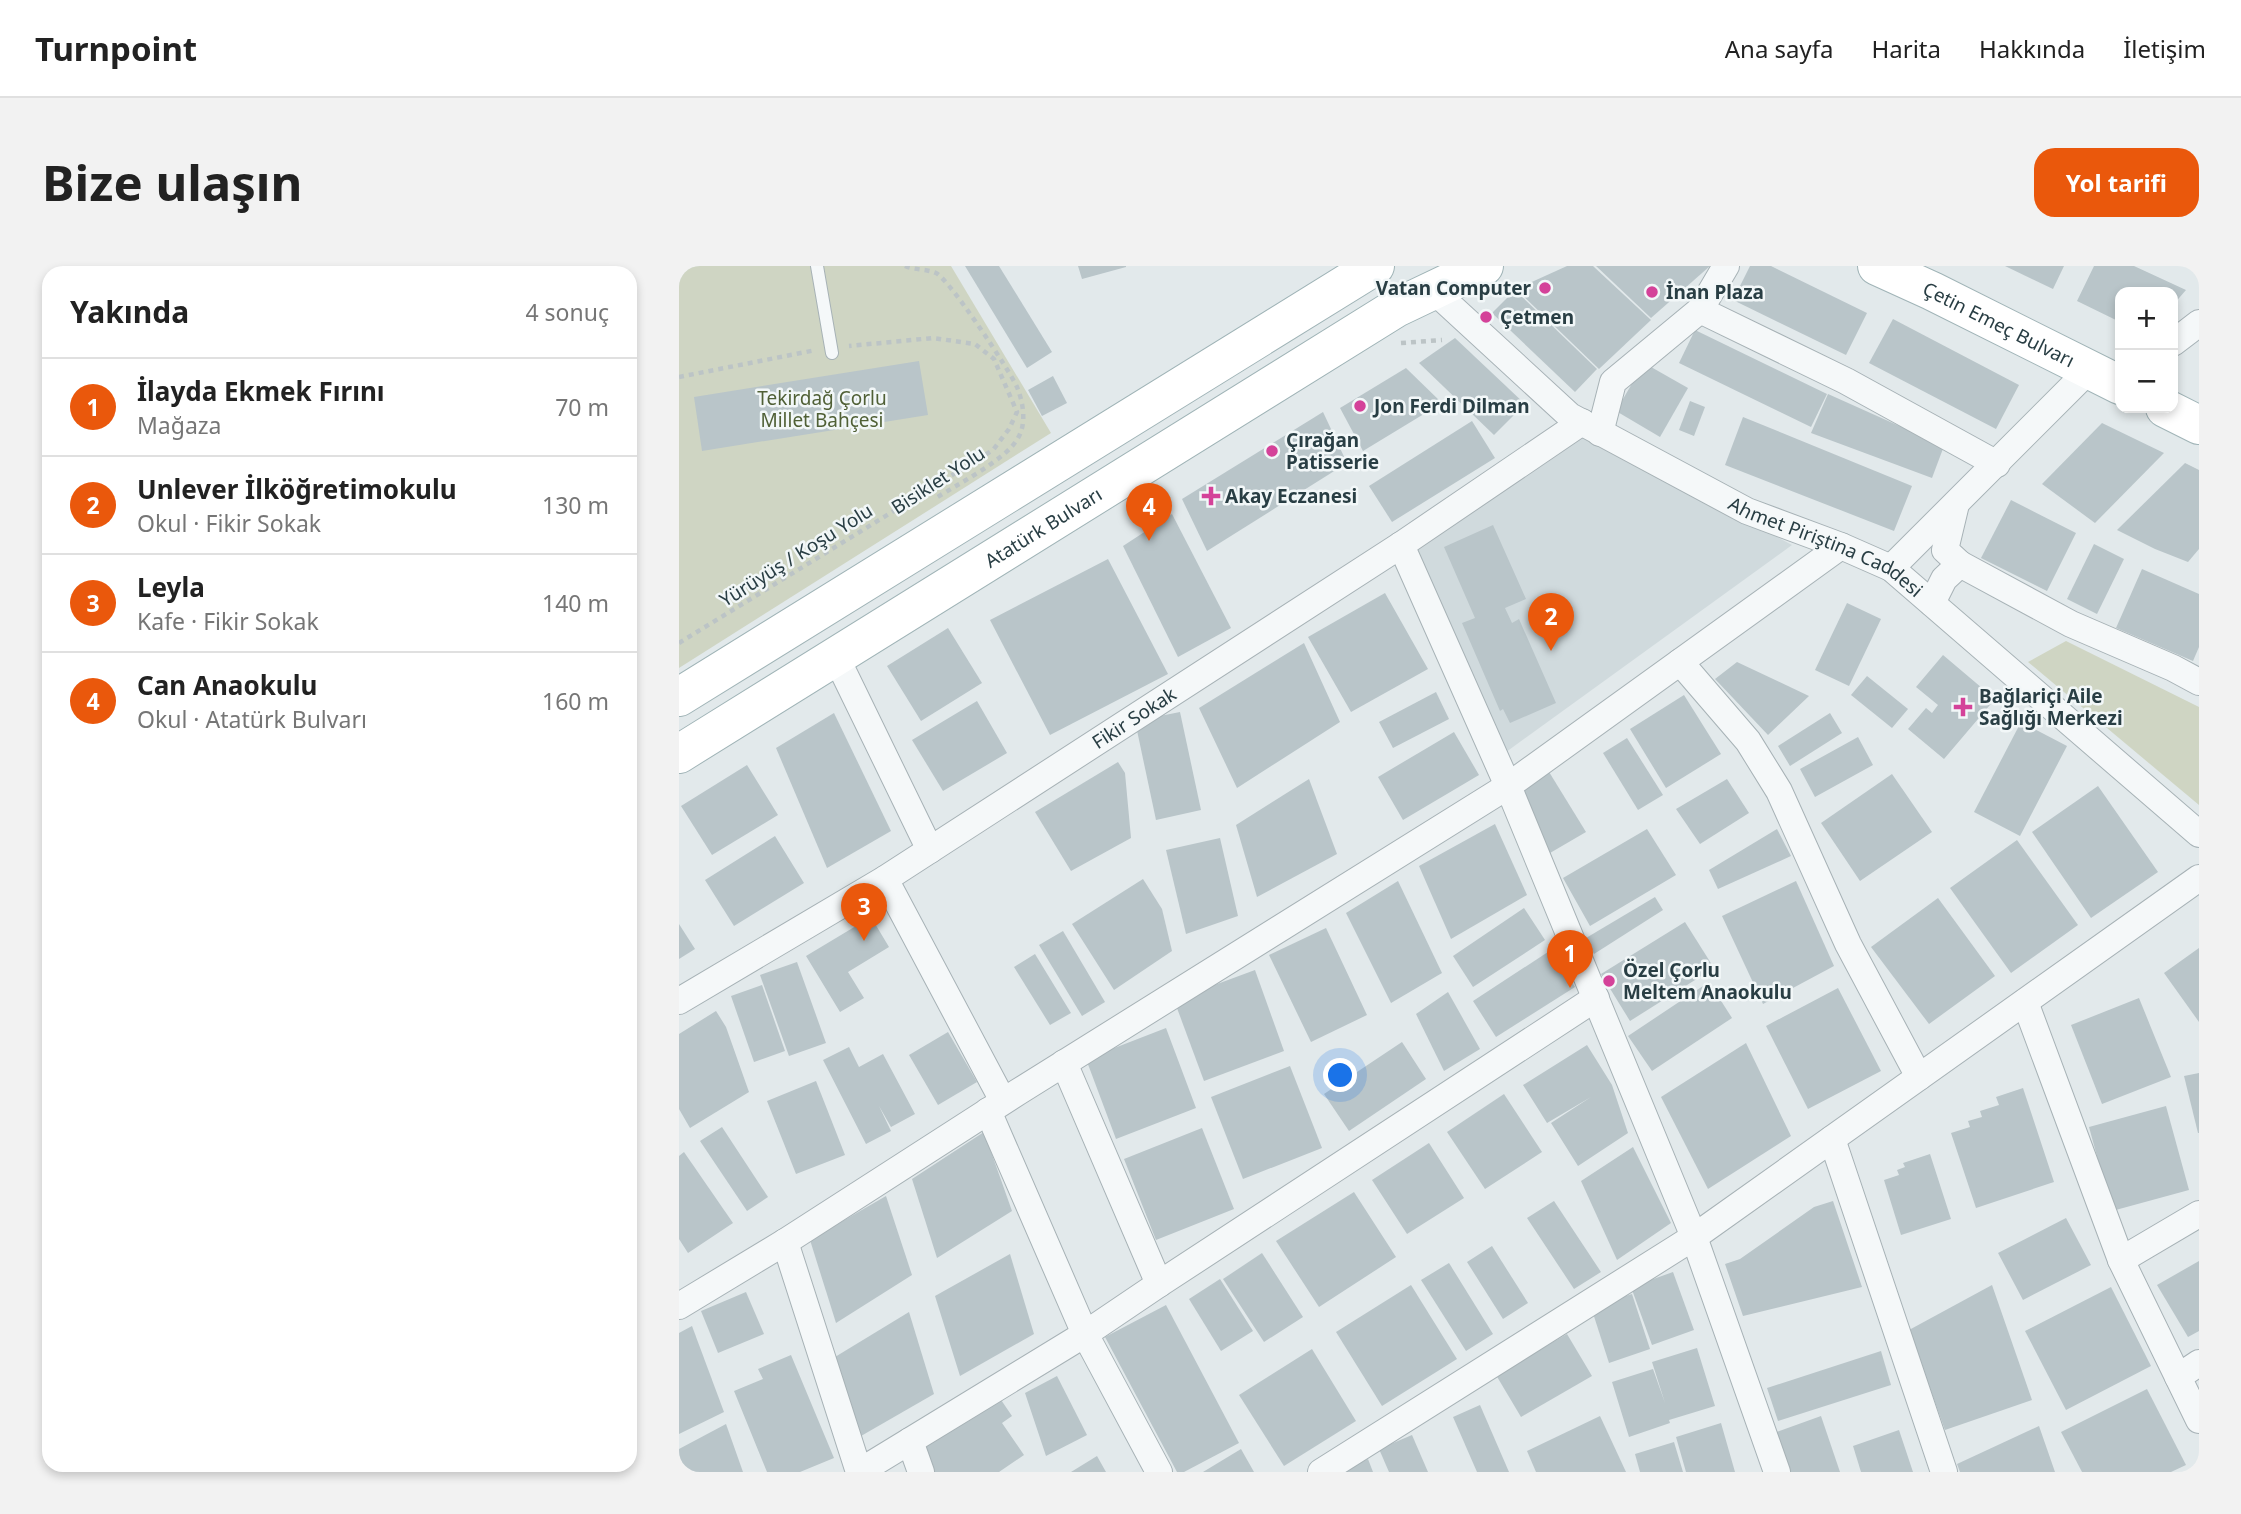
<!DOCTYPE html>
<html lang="tr">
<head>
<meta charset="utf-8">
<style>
	body { margin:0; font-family:"Noto Sans",sans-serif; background:#f2f2f2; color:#222 }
	.controls { position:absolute; right:21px; top:21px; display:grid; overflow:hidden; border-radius:14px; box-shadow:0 4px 10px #0003 }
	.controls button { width:63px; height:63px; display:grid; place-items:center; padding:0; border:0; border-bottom:2px solid #e0e0e0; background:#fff; color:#222; font:35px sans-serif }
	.you { position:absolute; left:662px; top:810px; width:24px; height:24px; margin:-18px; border:5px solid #fff; border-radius:50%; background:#1a73e8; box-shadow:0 0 0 10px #1a73e833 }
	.badge { display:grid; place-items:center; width:46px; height:46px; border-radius:50%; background:#ea580c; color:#fff; font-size:23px; font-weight:700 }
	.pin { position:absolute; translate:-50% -58px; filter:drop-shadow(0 2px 4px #0008) }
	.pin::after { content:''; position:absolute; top:37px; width:24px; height:21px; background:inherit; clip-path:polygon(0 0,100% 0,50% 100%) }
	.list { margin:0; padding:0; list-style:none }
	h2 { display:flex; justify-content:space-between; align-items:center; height:91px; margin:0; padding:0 28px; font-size:30px }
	h2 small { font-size:23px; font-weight:400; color:#767676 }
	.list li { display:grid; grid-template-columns:46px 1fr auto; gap:21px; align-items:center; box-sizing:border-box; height:98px; padding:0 28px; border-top:2px solid #e0e0e0 }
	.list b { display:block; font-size:26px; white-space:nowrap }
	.list p { margin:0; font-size:23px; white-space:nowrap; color:#767676 }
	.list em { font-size:23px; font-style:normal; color:#767676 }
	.map { position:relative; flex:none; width:1520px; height:1206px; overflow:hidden; border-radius:21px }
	header { display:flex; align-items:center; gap:42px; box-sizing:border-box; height:98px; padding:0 35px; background:#fff; border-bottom:2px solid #e0e0e0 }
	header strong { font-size:33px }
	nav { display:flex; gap:38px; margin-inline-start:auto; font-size:24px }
	.intro { display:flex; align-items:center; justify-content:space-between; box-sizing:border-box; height:168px; padding:0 42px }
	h1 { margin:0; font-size:49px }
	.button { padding:18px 32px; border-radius:21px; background:#ea580c; color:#fff; font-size:24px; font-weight:700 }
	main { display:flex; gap:42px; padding:0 42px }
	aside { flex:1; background:#fff; border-radius:21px; box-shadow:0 4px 10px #0003 }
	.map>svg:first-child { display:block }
	.built { fill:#d0dadd }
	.green { fill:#cfd5c3 }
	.building { fill:#b9c5c9 }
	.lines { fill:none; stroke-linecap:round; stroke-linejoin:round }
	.lane-casing { stroke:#a7b2b6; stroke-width:14 }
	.street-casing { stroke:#a7b2b6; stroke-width:28 }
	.primary-casing { stroke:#a0b4b7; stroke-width:40 }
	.path { stroke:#bcc4c6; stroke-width:4.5; stroke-dasharray:5 5; stroke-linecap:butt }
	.lane { stroke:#f5f8f9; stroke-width:12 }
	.street { stroke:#f5f8f9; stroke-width:26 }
	.primary { stroke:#fff; stroke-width:38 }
	.poi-dot { fill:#d44299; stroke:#f2f7f8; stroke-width:2.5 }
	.labels { text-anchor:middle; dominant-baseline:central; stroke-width:5; stroke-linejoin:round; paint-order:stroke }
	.poi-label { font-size:19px; font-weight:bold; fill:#293e44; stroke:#f2f7f8; text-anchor:start }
	.street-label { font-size:19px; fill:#293e44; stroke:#f2f7f8 }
	.park-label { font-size:19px; fill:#506036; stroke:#f2f7f8 }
</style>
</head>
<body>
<header>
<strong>Turnpoint</strong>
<nav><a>Ana sayfa</a><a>Harita</a><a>Hakkında</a><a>İletişim</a></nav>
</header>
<div class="intro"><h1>Bize ulaşın</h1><a class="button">Yol tarifi</a></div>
<main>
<aside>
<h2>Yakında<small>4 sonuç</small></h2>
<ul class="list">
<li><span class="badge">1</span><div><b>İlayda Ekmek Fırını</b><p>Mağaza</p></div><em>70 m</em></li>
<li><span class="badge">2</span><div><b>Unlever İlköğretimokulu</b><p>Okul · Fikir Sokak</p></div><em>130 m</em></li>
<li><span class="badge">3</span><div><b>Leyla</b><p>Kafe · Fikir Sokak</p></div><em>140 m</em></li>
<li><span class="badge">4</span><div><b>Can Anaokulu</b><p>Okul · Atatürk Bulvarı</p></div><em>160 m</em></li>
</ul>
</aside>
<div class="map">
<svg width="1520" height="1206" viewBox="0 0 1520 1206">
	<rect width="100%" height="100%" fill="#e2e9eb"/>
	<path class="built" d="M907 169 1113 279 823 489 731 281Z"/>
	<g class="green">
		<path d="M0 0H272L372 167 0 402Z"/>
		<path d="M1387 375 1520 441V539L1349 396Z"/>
	</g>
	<g class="building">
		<path d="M286 0H320L373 86 348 102Z"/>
		<path d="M399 0H447V1L403 13Z"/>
		<path d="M888 0H914L972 54 920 103 837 23Z"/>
		<path d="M917 0H1031L972 52Z"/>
		<path d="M1071 0H1092L1188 47 1167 89 1054 34Z"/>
		<path d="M1326 0H1385L1374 23Z"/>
		<path d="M1415 0H1455L1507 24 1494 39V26H1441V56L1398 35Z"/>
		<path d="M836 24 918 103 896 126 813 47Z"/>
		<path d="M1214 53 1340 119 1317 163 1190 97Z"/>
		<path d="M1016 64 1148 128 1132 161 1000 97Z"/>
		<path d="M776 72 846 138 815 169 740 97Z"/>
		<path d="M240 95 249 149 23 185 15 131Z"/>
		<path d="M965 97 1009 122 981 171 937 145Z"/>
		<path d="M727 102 763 137 684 185 661 142Z"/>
		<path d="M374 110 388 137 363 150 349 124Z"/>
		<path d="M1149 128 1265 180 1253 212 1132 167Z"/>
		<path d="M1011 135 1026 141 1015 170 1000 164Z"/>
		<path d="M644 146 668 197 528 285 503 233Z"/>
		<path d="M1064 151 1233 220 1215 265 1046 199Z"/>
		<path d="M793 155 816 192 713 256 690 220Z"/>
		<path d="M1423 157 1485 187 1416 257 1363 218Z"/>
		<path d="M1506 197 1520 204V283L1509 296 1476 283 1438 264Z"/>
		<path d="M1332 234 1397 267 1368 325 1302 292Z"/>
		<path d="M493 248 552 362 499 391 444 280Z"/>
		<path d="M814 259 847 333 826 342 833 357 840 353 877 437 831 457 824 443 821 445 783 357 796 352 765 281Z"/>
		<path d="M1415 278 1445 293 1418 348 1388 333Z"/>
		<path d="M429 293 489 408 371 469 311 354Z"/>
		<path d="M1463 303 1520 328V381L1514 395 1437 362Z"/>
		<path d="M706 327 749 403 672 446 629 371Z"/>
		<path d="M1168 337 1202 353 1170 420 1136 404Z"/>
		<path d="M269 362 303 417 242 455 208 400Z"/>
		<path d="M625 377 661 456 558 522 520 442Z"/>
		<path d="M1264 389 1316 433 1265 493 1229 463 1247 442 1253 447 1259 439 1237 421Z"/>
		<path d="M1058 396 1130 430 1089 469 1036 413Z"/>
		<path d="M1188 410 1229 443 1213 462 1172 429Z"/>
		<path d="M757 426 770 453 714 482 700 456Z"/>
		<path d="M1005 429 1042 488 987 522 951 463Z"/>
		<path d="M298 435 328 487 264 525 233 474Z"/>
		<path d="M501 446 522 544 477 554 456 455Z"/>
		<path d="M155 447 212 565 148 602 97 482Z"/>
		<path d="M1151 447 1163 467 1111 500 1099 480Z"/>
		<path d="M1342 456 1388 480 1341 570 1295 546Z"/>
		<path d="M775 466 800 509 724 554 699 511Z"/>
		<path d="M1179 471 1194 499 1136 531 1121 503Z"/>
		<path d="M948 472 984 529 959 544 924 487Z"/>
		<path d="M439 496 446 507 452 572 392 605 356 546Z"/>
		<path d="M68 499 99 549 33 589 2 540Z"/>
		<path d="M867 501 907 566 871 587 840 517Z"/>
		<path d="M1213 508 1253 566 1181 615 1142 557Z"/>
		<path d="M630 513 658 588 578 631 557 559Z"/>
		<path d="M1048 513 1070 547 1021 578 997 543Z"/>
		<path d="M1419 520 1479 606 1412 652 1353 566Z"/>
		<path d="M816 558 848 629 772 673 740 600Z"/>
		<path d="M968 563 997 609 911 660 884 612Z"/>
		<path d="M1098 563 1112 590 1039 623 1030 604Z"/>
		<path d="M96 570 125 617 55 660 26 614Z"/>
		<path d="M541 572 559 650 507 668 487 584Z"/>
		<path d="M1338 574 1399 659 1332 707 1271 622Z"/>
		<path d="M464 613 483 643 493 685 435 724 393 658Z"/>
		<path d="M719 615 763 707 712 737 667 647Z"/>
		<path d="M1117 615 1155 700 1084 738 1043 650Z"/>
		<path d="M976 631 984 644 915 688 907 672Z"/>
		<path d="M1259 632 1316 710 1250 758 1192 681Z"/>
		<path d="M845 642 866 674 794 721 774 690Z"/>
		<path d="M192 651 210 681 169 706 185 732 161 746 127 690Z"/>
		<path d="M1006 656 1035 702 951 755 922 708Z"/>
		<path d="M0 658 16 683 0 693Z"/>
		<path d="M647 662 688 749 632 776 590 689Z"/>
		<path d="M384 665 426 736 403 750 360 679Z"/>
		<path d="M1520 682V756L1485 707Z"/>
		<path d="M872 684 896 721 817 771 794 735Z"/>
		<path d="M356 688 392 747 371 759 335 701Z"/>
		<path d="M118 696 147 777 110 790 81 709Z"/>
		<path d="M576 704 605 785 525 815 495 734Z"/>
		<path d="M1030 716 1053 752 973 805 949 770Z"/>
		<path d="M83 719 106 785 75 796 52 730Z"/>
		<path d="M1159 722 1202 805 1129 843 1087 760Z"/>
		<path d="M769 726 801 783 765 805 737 748Z"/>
		<path d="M1460 732 1492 811 1423 838 1392 759Z"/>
		<path d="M37 745 47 761 70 826 11 862 0 843V768Z"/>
		<path d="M487 762 517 842 437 873 407 793Z"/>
		<path d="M269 766 298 816 259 839 230 789Z"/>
		<path d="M723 776 747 813 670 865 645 828Z"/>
		<path d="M1067 777 1112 870 1029 923 982 831Z"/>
		<path d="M908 779 933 819 949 867 899 900 872 857 912 831 868 857 844 819Z"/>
		<path d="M170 781 180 801 204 788 236 848 212 861 200 840 212 865 187 878 144 794Z"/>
		<path d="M611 800 643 882 564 913 532 831Z"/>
		<path d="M1520 807V867H1519L1505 810Z"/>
		<path d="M137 815 166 889 117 908 88 835Z"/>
		<path d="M1344 822 1375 916 1297 942 1272 867 1291 861 1289 855 1303 851 1301 845 1320 839 1317 831Z"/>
		<path d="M825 828 863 886 806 923 768 866Z"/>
		<path d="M1487 840 1510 924 1433 945 1410 861Z"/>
		<path d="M43 861 89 931 68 945 21 875Z"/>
		<path d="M523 862 555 943 477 974 445 893Z"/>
		<path d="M305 866 333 945 258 992 233 913Z"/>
		<path d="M750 877 785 932 728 968 693 914Z"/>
		<path d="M954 881 992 957 938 994 902 915Z"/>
		<path d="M5 886 54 957 9 987 0 973V890Z"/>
		<path d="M1251 888 1272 953 1222 969 1205 914 1220 909 1218 904 1226 901 1224 897Z"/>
		<path d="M675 926 717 991 640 1041 597 975Z"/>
		<path d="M207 930 233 1009 157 1057 131 974Z"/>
		<path d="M875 935 922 1006 895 1023 848 952Z"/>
		<path d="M1154 935 1183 1021 1064 1050 1046 998 1061 993 1135 941Z"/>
		<path d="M1387 952 1412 999 1344 1034 1319 987Z"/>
		<path d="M813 980 849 1037 824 1053 788 996Z"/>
		<path d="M583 987 624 1051 585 1076 544 1013Z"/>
		<path d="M331 988 355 1068 281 1110 256 1030Z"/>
		<path d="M1520 995V1065L1509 1071 1478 1019Z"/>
		<path d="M770 997 814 1068 787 1085 742 1014Z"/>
		<path d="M994 1006 1015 1064 973 1079 952 1021Z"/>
		<path d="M541 1013 574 1065 542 1085 510 1033Z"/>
		<path d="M732 1019 778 1093 703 1140 657 1066Z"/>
		<path d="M1313 1019 1353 1134 1266 1164 1230 1064Z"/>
		<path d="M1432 1021 1472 1100 1387 1144 1346 1065Z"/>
		<path d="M67 1026 85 1068 39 1087 22 1045Z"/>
		<path d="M953 1028 971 1083 930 1097 912 1041Z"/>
		<path d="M487 1039 560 1177 505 1206H498L426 1071Z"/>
		<path d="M230 1046 255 1128 182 1170 156 1091Z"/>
		<path d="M13 1060 45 1146 0 1168V1067Z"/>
		<path d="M888 1068 913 1110 842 1151 817 1109Z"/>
		<path d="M1018 1082 1036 1140 990 1154 991 1157 950 1171 933 1116 974 1103 986 1137 973 1096Z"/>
		<path d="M633 1083 677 1155 605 1200 560 1129Z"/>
		<path d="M1202 1085 1212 1119 1099 1155 1088 1122Z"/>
		<path d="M112 1089 155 1192 121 1206H88L55 1125 84 1113 79 1103Z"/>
		<path d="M378 1110 408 1169 367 1190 346 1127Z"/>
		<path d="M1468 1123 1507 1199 1492 1206H1403L1382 1166Z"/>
		<path d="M316 1125 333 1150 323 1157 345 1189 320 1206H256L237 1179Z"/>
		<path d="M801 1139 830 1206H798L774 1151Z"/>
		<path d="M921 1150 947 1206H857L848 1185Z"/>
		<path d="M1142 1150 1161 1206H1109L1095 1167Z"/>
		<path d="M1042 1157 1056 1206H1007L997 1171Z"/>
		<path d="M47 1158 64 1206H0V1183Z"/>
		<path d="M1360 1160 1376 1206H1281L1278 1198Z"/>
		<path d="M1220 1164 1234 1206H1182L1174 1180Z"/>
		<path d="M733 1169 749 1206H710L700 1183Z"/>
		<path d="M995 1176 1004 1206H961L956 1188Z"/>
		<path d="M562 1183 575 1206H524Z"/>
		<path d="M418 1190 427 1206H392Z"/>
		<path d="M689 1193 694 1206H659Z"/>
	</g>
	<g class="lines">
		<g class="lane-casing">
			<path id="lane" d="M138 0 153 87"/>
		</g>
		<g class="street-casing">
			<g id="street">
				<path id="s1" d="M754 24 891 150 1068 245 1162 280 1212 302 1520 568"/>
				<path d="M1021 44 1167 115 1318 198"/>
				<path d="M1494 77 1520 57"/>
				<path d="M921 167 934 116 1021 44 1047 0"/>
				<path d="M1277 238 1266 284 1281 298"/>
				<path d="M722 279 829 520 1015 971 1098 1206"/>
				<path d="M1212 302 1410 104"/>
				<path d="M1253 337 1265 313 1281 298 1392 358 1494 402 1520 416"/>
				<path d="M157 391 251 584"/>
				<path d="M1001 396 1069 475 1100 525 1169 678 1240 811"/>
				<path d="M206 613 324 835"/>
				<path id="s2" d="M0 735 206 613 722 279 903 156"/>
				<path d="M1346 736 1442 994 1520 1154"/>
				<path d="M385 797 480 1018"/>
				<path d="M309 845 406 1068 480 1206"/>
				<path d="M1153 873 1265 1206"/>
				<path d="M106 976 180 1206 406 1068 480 1018 917 732"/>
				<path d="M1442 994 1520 948"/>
				<path d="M0 1040 106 976 339 826 829 520 1162 280"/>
				<path d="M1499 1111 1520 1097"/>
				<path d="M231 1175 242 1206"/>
				<path d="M642 1206 1015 971 1520 612"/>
			</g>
		</g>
		<g class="primary-casing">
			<g id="primary">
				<path id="s3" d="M1198 0 1253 25 1441 119"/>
				<path d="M1486 142 1520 159"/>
				<path d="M0 431 696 0"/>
				<path id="s4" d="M0 488 717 42 805 0"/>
			</g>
		</g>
		<g class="path">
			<path d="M226 0C235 4 248 3 257 7 270 13 331 105 338 121 344 136 348 157 339 172 328 193 279 218 257 232"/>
			<path d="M722 77 763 74"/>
			<path d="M0 111 137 84"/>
			<path d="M0 377 314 184 330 163 338 146 315 93 296 78 254 72 170 80"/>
		</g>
		<use href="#lane" class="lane"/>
		<use href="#street" class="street"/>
		<use href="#primary" class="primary"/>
	</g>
	<g class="poi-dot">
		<circle cx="866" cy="22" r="7"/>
		<circle cx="973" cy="26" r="7"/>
		<circle cx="807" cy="51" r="7"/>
		<circle cx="681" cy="140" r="7"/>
		<circle cx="593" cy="185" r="7"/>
		<path d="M528.5 219.5h7v7h7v7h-7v7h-7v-7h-7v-7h7z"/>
		<path d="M1280.5 430.5h7v7h7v7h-7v7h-7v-7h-7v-7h7z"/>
		<circle cx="930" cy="715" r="7"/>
	</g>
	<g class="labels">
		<g class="poi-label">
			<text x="852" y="22" text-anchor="end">Vatan Computer</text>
			<text x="987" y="26">İnan Plaza</text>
			<text x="821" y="51">Çetmen</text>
			<text x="695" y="140">Jon Ferdi Dilman</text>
			<text x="607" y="174">Çırağan<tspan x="607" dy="22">Patisserie</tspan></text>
			<text x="546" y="230">Akay Eczanesi</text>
			<text x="1300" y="430">Bağlariçi Aile<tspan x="1300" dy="22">Sağlığı Merkezi</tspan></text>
			<text x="944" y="704">Özel Çorlu<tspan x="944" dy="22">Meltem Anaokulu</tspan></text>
		</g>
		<g class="street-label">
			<text stroke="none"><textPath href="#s3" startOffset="135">Çetin Emeç Bulvarı</textPath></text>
			<text transform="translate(259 214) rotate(-33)">Bisiklet Yolu</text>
			<text stroke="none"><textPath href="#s4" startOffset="429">Atatürk Bulvarı</textPath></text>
			<text stroke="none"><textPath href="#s1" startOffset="474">Ahmet Piriştina Caddesi</textPath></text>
			<text transform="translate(117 289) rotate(-32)">Yürüyüş / Koşu Yolu</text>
			<text stroke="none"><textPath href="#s2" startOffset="536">Fikir Sokak</textPath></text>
		</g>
		<g class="park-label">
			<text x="143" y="132">Tekirdağ Çorlu<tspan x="143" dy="22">Millet Bahçesi</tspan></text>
		</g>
	</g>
</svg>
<div class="controls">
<button>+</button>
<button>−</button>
</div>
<div class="you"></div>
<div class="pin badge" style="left:891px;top:722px">1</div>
<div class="pin badge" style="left:872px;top:385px">2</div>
<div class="pin badge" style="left:185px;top:675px">3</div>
<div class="pin badge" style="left:470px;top:275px">4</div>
</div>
</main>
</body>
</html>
